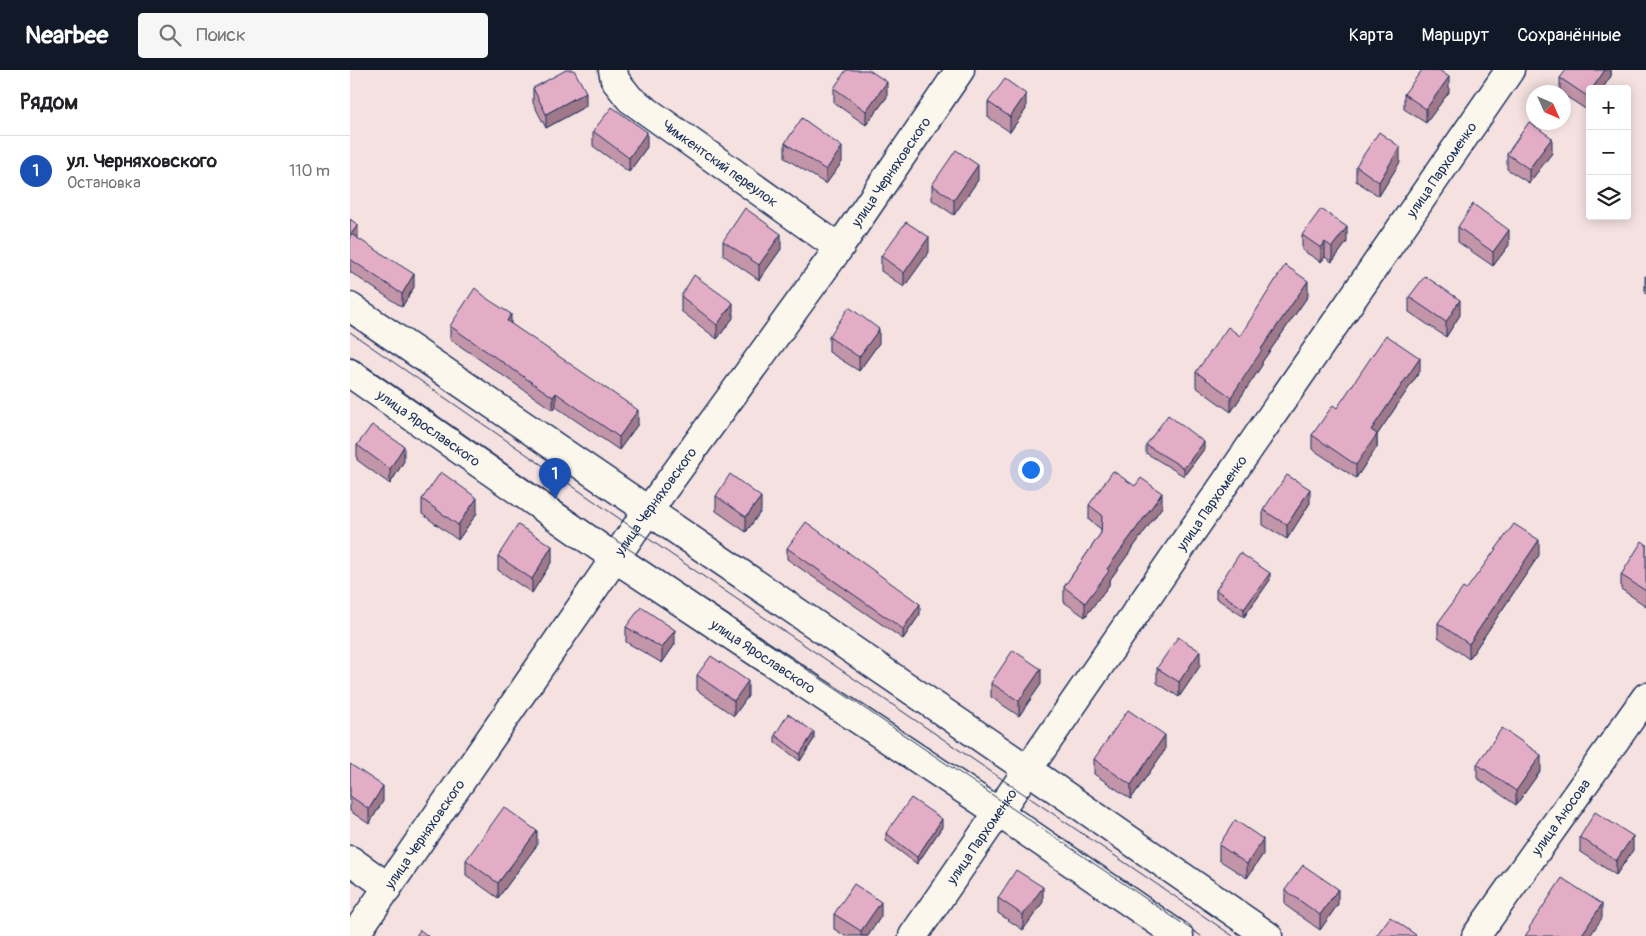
<!DOCTYPE html>
<html lang="ru">
<head>
<meta charset="utf-8">
<style>
	body { margin:0; font-family:Pangolin,sans-serif; background:#f6f6f6; color:#202124 }
	.controls { position:absolute; right:15px; top:15px; display:grid; overflow:hidden; border-radius:5px; box-shadow:0 2px 12px #0003 }
	.controls button { width:45px; height:45px; display:grid; place-items:center; padding:0; border:0; border-bottom:1px solid #e0e0e0; background:#fff; color:#202124; font:25px sans-serif }
	.compass { position:absolute; left:1176px; top:15px; width:45px; height:45px; border-radius:50%; background:#fff; box-shadow:0 2px 12px #0003; rotate:135deg }
	.you { position:absolute; left:680px; top:399px; width:18px; height:18px; margin:-12px; border:4px solid #fff; border-radius:50%; background:#1a73e8; box-shadow:0 0 0 8px #1a73e833 }
	.badge { display:grid; place-items:center; width:32px; height:32px; border-radius:50%; background:#111827; color:#fff; font-size:16px; font-weight:700 }
	.pin { position:absolute; translate:-50% -41px; filter:drop-shadow(0 1px 2px #0008) }
	.pin::after { content:''; position:absolute; top:26px; width:18px; height:15px; background:inherit; clip-path:polygon(0 0,100% 0,50% 100%) }
	.list { margin:0; padding:0; list-style:none }
	h2 { display:flex; justify-content:space-between; align-items:center; height:65px; margin:0; padding:0 20px; font-size:21px }
	h2 small { font-size:16px; font-weight:400; color:#757577 }
	.list li { display:grid; grid-template-columns:32px 1fr auto; gap:15px; align-items:center; box-sizing:border-box; height:70px; padding:0 20px; border-top:1px solid #e0e0e0 }
	.list b { display:block; font-size:19px; white-space:nowrap }
	.list p { margin:0; font-size:16px; white-space:nowrap; color:#757577 }
	.list em { font-size:16px; font-style:normal; color:#757577 }
	.icon { flex:none; width:28px; height:28px; fill:none; stroke:currentColor; stroke-width:2; stroke-linecap:round; stroke-linejoin:round }
	.map { position:relative; flex:none; width:1296px; height:866px; overflow:hidden }
	header { display:flex; align-items:center; gap:30px; box-sizing:border-box; height:70px; padding:0 25px; background:#111827; color:#fff }
	header strong { font-size:24px }
	nav { display:flex; gap:28px; margin-inline-start:auto; font-size:18px }
	.search { width:350px; height:45px; background:#f6f6f6; display:flex; align-items:center; gap:12px; box-sizing:border-box; padding:0 18px; border-radius:5px; color:#757577; font-size:19px }
	main { display:flex }
	aside { flex:1; background:#fff }
	.map>svg:first-child { display:block }
	.lines { fill:none; stroke-linecap:round; stroke-linejoin:round }
	.minor-casing { stroke:#1b2f5e; stroke-width:31 }
	.minor { stroke:#fbf7ec; stroke-width:28 }
	.tram { stroke:#1b2f5e; stroke-width:1 }
	.wall { fill:#c395a9; stroke:#1b2f5e }
	.shaded-wall { fill:#9f798a; stroke:#1b2f5e }
	.building { fill:#e3adc5; stroke:#1b2f5e }
	.labels { text-anchor:middle; dominant-baseline:central; stroke-width:4.5; stroke-linejoin:round; paint-order:stroke }
	.street-label { font-size:14px; fill:#1b2f5e; stroke:#fbf7ec }
</style>
</head>
<body>
<header>
<strong>Nearbee</strong>
<div class="search"><svg class="icon" aria-label="search" viewBox="0 0 24 24"><circle cx="10" cy="10" r="6"/><path d="M15 15l6 6"/></svg>Поиск</div>
<nav><a>Карта</a><a>Маршрут</a><a>Сохранённые</a></nav>
</header>
<main>
<aside>
<h2>Рядом<small></small></h2>
<ul class="list">
<li><span class="badge" style="background:#1a4fb4">1</span><div><b>ул. Черняховского</b><p>Остановка</p></div><em>110 m</em></li>
</ul>
</aside>
<div class="map">
<svg width="1296" height="866" viewBox="0 0 1296 866">
	<rect width="100%" height="100%" fill="#f4e1e0"/>
	<filter id="ink" filterUnits="userSpaceOnUse"><feTurbulence type="fractalNoise" baseFrequency=".02" numOctaves="2"/><feDisplacementMap in="SourceGraphic" scale="10" xChannelSelector="R" yChannelSelector="G"/><feConvolveMatrix kernelMatrix="1 2 1 2 8 2 1 2 1" color-interpolation-filters="sRGB"/></filter>
	<g filter="url(#ink)">
		<g class="lines">
			<g class="minor-casing">
				<g id="minor">
					<path id="s1" d="M263 0 265 10 280 29 489 178"/>
					<path d="M0 237 677 699 918 866"/>
					<path id="s2" d="M0 303 265 488 648 742 829 866"/>
					<path d="M0 790 38 817"/>
					<path id="s3" d="M4 866 285 459 489 178 610 0"/>
					<path id="s4" d="M563 866 1160 0"/>
					<path id="s5" d="M1126 866 1296 627"/>
				</g>
			</g>
			<use href="#minor" class="minor"/>
			<g class="tram">
				<path d="M0 262 322 485 883 866"/>
				<path d="M0 286 205 429 851 866"/>
			</g>
		</g>
		<g class="wall">
			<path d="M1261 0V6L1252 19H1240L1237 40 1214 25V22H1210V8Z"/>
			<path d="M183 18 236 36 196 58 183 33Z"/>
			<path d="M484 18 537 27 516 55 484 33Z"/>
			<path d="M1099 22 1076 53 1054 39V24Z"/>
			<path d="M638 32 676 39 660 62 638 47Z"/>
			<path d="M243 61 297 77 279 102 243 76Z"/>
			<path d="M435 73 492 92 476 114 435 88Z"/>
			<path d="M1202 83 1179 113 1157 99V84Z"/>
			<path d="M1050 92 1029 126 1006 111V96Z"/>
			<path d="M628 110 604 145 582 130V115Z"/>
			<path d="M0 149 8 168H7L64 217 52 237 0 202Z"/>
			<path d="M1108 157 1159 175 1143 196 1108 172Z"/>
			<path d="M952 165 997 172 982 192 975 187 971 192 952 180Z"/>
			<path d="M373 171 431 179 409 210 373 185Z"/>
			<path d="M579 182 554 217 531 201V186Z"/>
			<path d="M1295 206H1296V224L1295 221Z"/>
			<path d="M331 226 383 248 367 269 331 241Z"/>
			<path d="M958 226 912 292V295L881 342 846 317V302L890 266Z"/>
			<path d="M1059 227 1110 245 1096 267 1059 242Z"/>
			<path d="M161 254 288 354 269 380 206 337 203 340 100 269V256Z"/>
			<path d="M479 267 529 273 509 301 479 282Z"/>
			<path d="M1070 301 1027 365V377L1006 408 962 379V365L987 338Z"/>
			<path d="M7 375 54 391 40 414 7 390Z"/>
			<path d="M796 375 854 379 834 406 796 383Z"/>
			<path d="M366 426 411 441 396 462 366 441Z"/>
			<path d="M72 429 127 443 108 470 72 444Z"/>
			<path d="M960 433 937 469 913 455V440Z"/>
			<path d="M739 435 812 437 759 511V515L735 547 714 532V517L751 463V459L739 450Z"/>
			<path d="M1296 474V536L1271 519V505Z"/>
			<path d="M437 478 570 544 553 569 437 489Z"/>
			<path d="M1189 485 1119 589 1088 567V553L1116 520Z"/>
			<path d="M148 486 202 491 182 523 148 500Z"/>
			<path d="M920 510 894 547 866 528V520Z"/>
			<path d="M276 557 325 574 312 593 276 572Z"/>
			<path d="M850 596 829 627 807 613V598Z"/>
			<path d="M347 605 398 626 384 646 347 620Z"/>
			<path d="M641 613 691 614 669 646 641 627Z"/>
			<path d="M425 665 464 669 450 691 425 672Z"/>
			<path d="M815 680 781 729 744 704V689Z"/>
			<path d="M0 694 33 731 19 754 0 741Z"/>
			<path d="M1127 694 1191 700 1166 735 1127 708Z"/>
			<path d="M592 757 567 794 536 771V763Z"/>
			<path d="M1230 767 1283 780 1266 805 1230 782Z"/>
			<path d="M187 775 148 828 116 805V790Z"/>
			<path d="M869 775 913 784 897 808 869 790Z"/>
			<path d="M935 820 988 834 970 860 935 835Z"/>
			<path d="M648 828 693 832 673 860 648 843Z"/>
			<path d="M484 844 531 846 518 866H495L484 859Z"/>
		</g>
		<g class="shaded-wall">
			<path d="M1255 0H1261V6L1252 19H1242Z"/>
			<path d="M1099 7V22L1076 53V39Z"/>
			<path d="M537 12V27L516 55V41Z"/>
			<path d="M1240 21V36L1237 40V26Z"/>
			<path d="M236 22V36L196 58V44Z"/>
			<path d="M676 24V39L660 62V47Z"/>
			<path d="M297 62V77L279 102V88Z"/>
			<path d="M1202 68V83L1179 113V99Z"/>
			<path d="M492 77V92L476 114V100Z"/>
			<path d="M1050 77V92L1029 126V112Z"/>
			<path d="M628 95V110L604 145V130Z"/>
			<path d="M8 155V168L1 177V164Z"/>
			<path d="M997 157V172L982 192V177Z"/>
			<path d="M1159 160V175L1143 196V182Z"/>
			<path d="M431 164V179L409 210V195Z"/>
			<path d="M579 167V182L554 217V203Z"/>
			<path d="M975 172V187L971 192V178Z"/>
			<path d="M64 204V217L52 237V224Z"/>
			<path d="M958 211V226L912 292V295L881 342V327L911 279Z"/>
			<path d="M1110 230V245L1096 267V252Z"/>
			<path d="M383 233V248L367 269V255Z"/>
			<path d="M161 244V258L157 251Z"/>
			<path d="M529 259V273L509 301V287Z"/>
			<path d="M1070 288V301L1027 365V377L1006 408V395L1021 360Z"/>
			<path d="M206 323V337L203 340V327Z"/>
			<path d="M288 340V354L269 380V367Z"/>
			<path d="M854 372V379L834 406V398Z"/>
			<path d="M54 376V391L40 414V399Z"/>
			<path d="M960 419V433L937 469V455Z"/>
			<path d="M812 423V437L759 511V515L735 547V533L757 499Z"/>
			<path d="M411 427V441L396 462V447Z"/>
			<path d="M127 428V443L108 470V455Z"/>
			<path d="M1189 470V485L1119 589V574Z"/>
			<path d="M202 476V491L182 523V509Z"/>
			<path d="M920 503V510L894 547V539Z"/>
			<path d="M570 534V544L553 569V559Z"/>
			<path d="M325 560V574L312 593V578Z"/>
			<path d="M850 581V596L829 627V612Z"/>
			<path d="M691 599V614L669 646V631Z"/>
			<path d="M398 611V626L384 646V631Z"/>
			<path d="M464 662V669L450 691V684Z"/>
			<path d="M815 665V680L781 729V715Z"/>
			<path d="M1191 685V700L1166 735V721Z"/>
			<path d="M33 716V731L19 754V739Z"/>
			<path d="M592 749V757L567 794V787Z"/>
			<path d="M187 761V775L148 828V813Z"/>
			<path d="M1283 766V780L1266 805V791Z"/>
			<path d="M913 769V784L897 808V794Z"/>
			<path d="M693 817V832L673 860V845Z"/>
			<path d="M988 819V834L970 860V845Z"/>
			<path d="M531 832V846L518 866H511V861Z"/>
			<path d="M1252 834V848L1240 866H1231Z"/>
		</g>
		<g class="building">
			<path d="M216 0H224L236 22 196 44 183 18Z"/>
			<path d="M496 0H519L537 12 516 41 484 18Z"/>
			<path d="M1072 0H1089L1099 7 1076 39 1054 24Z"/>
			<path d="M1216 0H1255L1242 19H1240V21L1237 26 1210 8Z"/>
			<path d="M655 9 676 24 660 47 638 32Z"/>
			<path d="M262 37 297 62 279 88 243 61Z"/>
			<path d="M452 48 492 77 476 100 435 73Z"/>
			<path d="M1179 52 1202 68 1179 99 1157 84Z"/>
			<path d="M1029 62 1050 77 1029 112 1006 96Z"/>
			<path d="M606 80 628 95 604 130 582 115Z"/>
			<path d="M1123 134 1159 160 1143 182 1108 157Z"/>
			<path d="M395 138 431 164 409 195 373 171Z"/>
			<path d="M971 139 997 157 982 177 975 172 971 178 952 165Z"/>
			<path d="M0 149 8 155 1 164 64 204 52 224 0 189Z"/>
			<path d="M556 152 579 167 554 203 531 186Z"/>
			<path d="M935 195 958 211 911 279 912 280 881 327 846 302 878 257 890 266Z"/>
			<path d="M344 205 383 233 367 255 331 226Z"/>
			<path d="M1075 206 1110 230 1096 252 1059 227Z"/>
			<path d="M125 218 139 230 161 244 157 251 288 340 269 367 206 323 203 327 100 256Z"/>
			<path d="M499 237 529 259 509 287 479 267Z"/>
			<path d="M1036 265 1070 288 1021 360 1027 364 1006 395 962 365 983 335 987 338Z"/>
			<path d="M818 345 854 372 834 398 796 375Z"/>
			<path d="M22 355 54 376 40 399 7 375Z"/>
			<path d="M763 401 785 416 791 408 812 423 757 499 759 501 735 533 714 517 751 463 752 445 739 435Z"/>
			<path d="M91 402 127 428 108 455 72 429Z"/>
			<path d="M380 404 411 427 396 447 366 426Z"/>
			<path d="M937 405 960 419 937 455 913 440Z"/>
			<path d="M456 452 570 534 553 559 437 478Z"/>
			<path d="M1164 454 1189 470 1119 574 1088 553 1113 518 1116 520Z"/>
			<path d="M168 455 202 476 182 509 148 486Z"/>
			<path d="M1292 471 1296 474V521L1271 505Z"/>
			<path d="M890 483 920 503 894 539 866 520 878 501Z"/>
			<path d="M291 537 325 560 312 578 276 557Z"/>
			<path d="M828 567 850 581 829 612 807 598Z"/>
			<path d="M663 580 691 599 669 631 641 613Z"/>
			<path d="M361 586 398 611 384 631 347 605Z"/>
			<path d="M778 640 815 665 781 715 744 689Z"/>
			<path d="M438 644 464 662 450 684 425 665Z"/>
			<path d="M1152 658 1191 685 1166 721 1127 694Z"/>
			<path d="M0 694 33 716 19 739 0 726Z"/>
			<path d="M561 728 592 749 567 787 536 763Z"/>
			<path d="M154 737 187 761 148 813 116 790Z"/>
			<path d="M1245 742 1283 766 1266 791 1230 767Z"/>
			<path d="M885 750 913 769 897 794 869 775Z"/>
			<path d="M953 795 988 819 970 845 935 820Z"/>
			<path d="M666 800 693 817 673 845 648 828Z"/>
			<path d="M1212 808 1252 834 1231 866H1175L1180 859 1179 858Z"/>
			<path d="M504 814 531 832 511 861 484 844Z"/>
			<path d="M1040 847 1066 865 1065 866H1026Z"/>
			<path d="M70 860 78 866H66Z"/>
		</g>
	</g>
	<g class="labels">
		<g class="street-label">
			<text stroke="none"><textPath href="#s1" startOffset="145">Чимкентский переулок</textPath></text>
			<text stroke="none"><textPath href="#s4" startOffset="931">улица Пархоменко</textPath></text>
			<text stroke="none"><textPath href="#s3" startOffset="934">улица Черняховского</textPath></text>
			<text stroke="none"><textPath href="#s2" startOffset="96">улица Ярославского</textPath></text>
			<text stroke="none"><textPath href="#s3" startOffset="529">улица Черняховского</textPath></text>
			<text stroke="none"><textPath href="#s4" startOffset="526">улица Пархоменко</textPath></text>
			<text stroke="none"><textPath href="#s2" startOffset="501">улица Ярославского</textPath></text>
			<text stroke="none"><textPath href="#s5" startOffset="146">улица Аносова</textPath></text>
			<text stroke="none"><textPath href="#s3" startOffset="124">улица Черняховского</textPath></text>
			<text stroke="none"><textPath href="#s4" startOffset="121">улица Пархоменко</textPath></text>
		</g>
	</g>
</svg>
<div class="controls">
<button>+</button>
<button>−</button>
<button><svg class="icon" aria-label="layers" viewBox="0 0 24 24"><path d="M12 4l9 5-9 5-9-5zM3 14l9 5 9-5"/></svg></button>
</div>
<svg class="compass" viewBox="-18 -18 36 36"><path d="M0-13l5 13h-10z" fill="#e53935"/><path d="M0 13l5-13h-10z" fill="#757577"/></svg>
<div class="you"></div>
<div class="pin badge" style="left:205px;top:429px;background:#1a4fb4">1</div>
</div>
</main>
</body>
</html>
